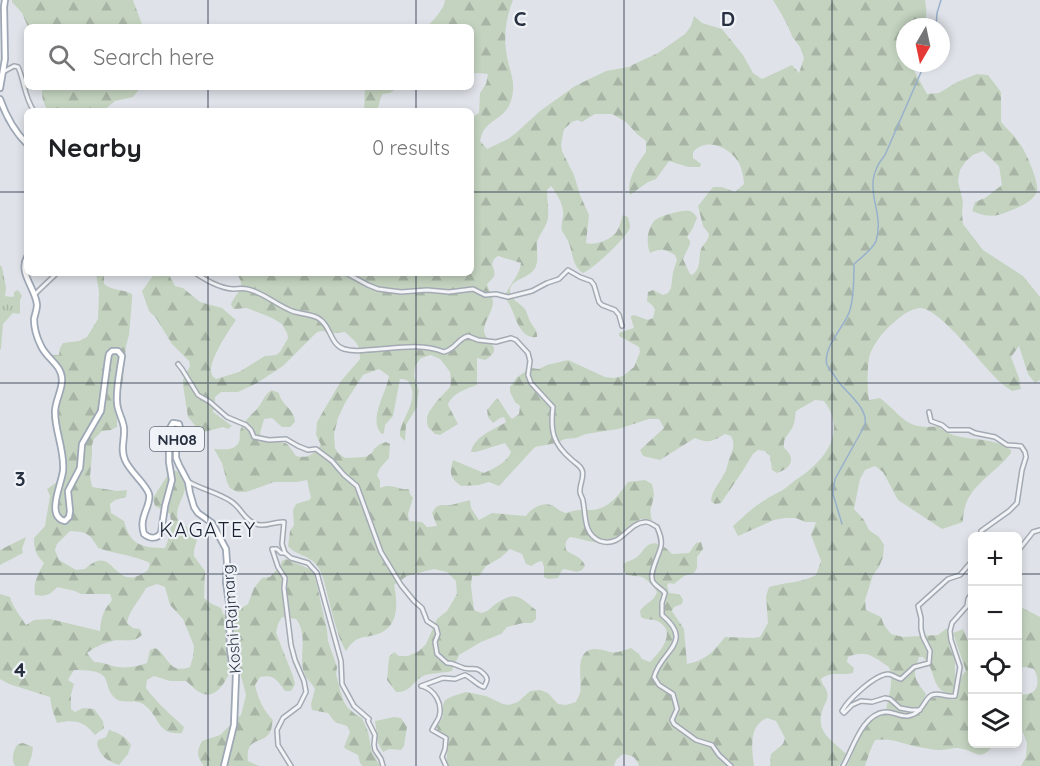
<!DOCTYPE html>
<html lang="en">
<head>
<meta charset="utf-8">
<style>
	body { margin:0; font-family:Quicksand,sans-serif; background:#f2f2f2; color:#202124 }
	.controls { position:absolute; right:18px; bottom:18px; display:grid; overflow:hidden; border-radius:9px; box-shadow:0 3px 9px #0003 }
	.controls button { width:54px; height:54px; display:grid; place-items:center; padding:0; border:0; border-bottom:2px solid #e0e0e0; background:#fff; color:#202124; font:30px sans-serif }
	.compass { position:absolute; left:896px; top:18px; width:54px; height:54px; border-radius:50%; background:#fff; box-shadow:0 3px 9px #0003; rotate:189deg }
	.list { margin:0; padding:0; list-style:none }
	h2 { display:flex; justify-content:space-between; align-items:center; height:78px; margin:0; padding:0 24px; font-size:26px }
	h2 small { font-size:20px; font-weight:400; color:#757577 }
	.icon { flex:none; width:33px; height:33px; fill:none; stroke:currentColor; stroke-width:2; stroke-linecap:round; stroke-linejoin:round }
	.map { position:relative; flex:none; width:1040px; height:766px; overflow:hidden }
	.search { position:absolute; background:#fff; box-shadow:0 3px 9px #0003; left:24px; top:24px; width:450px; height:66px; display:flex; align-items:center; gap:15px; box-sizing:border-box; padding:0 21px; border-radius:9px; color:#757577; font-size:22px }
	.panel { position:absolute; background:#fff; box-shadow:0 3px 9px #0003; left:24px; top:108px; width:450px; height:168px; border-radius:9px }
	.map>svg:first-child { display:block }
	.grass { fill:url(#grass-tufts) }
	.forest { fill:url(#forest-firs); fill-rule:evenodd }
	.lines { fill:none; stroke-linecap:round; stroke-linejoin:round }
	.stream { stroke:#98b0cb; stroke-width:1.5 }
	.street-casing { stroke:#a4aab3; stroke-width:6 }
	.primary-casing { stroke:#9ea7b5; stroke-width:8 }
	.street { stroke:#f2f4f7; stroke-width:3 }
	.primary { stroke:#fff; stroke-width:4.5 }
	.grid { fill:none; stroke:#273041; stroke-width:1.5; stroke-opacity:0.55 }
	.labels { text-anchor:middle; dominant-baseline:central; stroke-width:4.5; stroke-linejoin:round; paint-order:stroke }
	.shield { fill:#eff2f6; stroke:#636a77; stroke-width:1.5 }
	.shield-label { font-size:15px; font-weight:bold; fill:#273041 }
	.street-label { font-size:16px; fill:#273041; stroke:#eff2f6 }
	.quarter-label { font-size:20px; letter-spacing:1.5px; fill:#1a2132; stroke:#eff2f6 }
	.grid-label { font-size:20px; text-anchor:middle; font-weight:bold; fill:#273041; stroke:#eff2f6; stroke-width:4.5; stroke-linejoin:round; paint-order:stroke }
</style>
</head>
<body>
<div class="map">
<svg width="1040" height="766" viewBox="0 0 1040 766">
	<defs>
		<pattern id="grass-tufts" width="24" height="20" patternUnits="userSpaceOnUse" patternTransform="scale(1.5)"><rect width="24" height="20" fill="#c4d3c0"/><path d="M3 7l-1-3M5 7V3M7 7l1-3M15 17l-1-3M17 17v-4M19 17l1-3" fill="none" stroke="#a8b5a6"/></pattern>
		<pattern id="forest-firs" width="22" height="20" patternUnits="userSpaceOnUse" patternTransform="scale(1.5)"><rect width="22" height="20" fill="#c4d3c0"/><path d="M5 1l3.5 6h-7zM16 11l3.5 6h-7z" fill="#a8b5a6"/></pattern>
	</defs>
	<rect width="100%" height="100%" fill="#dfe3e9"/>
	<path class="grass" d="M0 265 2 267 6 288 5 296 12 297 14 296V292L18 290 22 296 20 300V314L13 313 3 324 1 349 0 350Z"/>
	<g class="forest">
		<path d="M12 0H133L143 27H28L22 13 12 2Z"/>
		<path d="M445 0H513C506 18 503 37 507 56 509 70 516 81 512 97 507 119 491 117 483 132 481 135 481 138 480 141L487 149 508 139 516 133 540 111 575 86 606 71 628 67 658 53 685 34 691 26 694 16 702 23 722 29 743 55 753 73 762 79 792 65 799 73 804 58 800 47 793 38 785 20 773 0H925C927 10 927 18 923 27H905V63H910L927 94 939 93 957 82 977 74 988 75 1001 92V122C1008 130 1017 138 1022 147 1027 155 1039 182 1037 191 1034 201 1021 206 1012 210 997 217 987 218 972 211L975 202 985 198 1002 185 999 166 983 151 973 155 966 161 960 170 958 181 963 202 962 213 963 224 983 250 1023 276 1040 297V380L1035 383 1028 374 1019 346 1011 357 1019 378 1021 389 1012 391C1005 386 999 382 994 376 979 361 939 308 920 308 907 309 894 322 885 331 880 336 873 346 870 354 867 365 867 388 869 400L880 398C902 415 906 431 938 426 958 445 988 433 1011 450V453C993 477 963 486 963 522L942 529 898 500 883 472 875 466 865 470 860 479 854 509 864 520 869 530 879 537 884 545 883 557 879 567 873 575 865 600 866 610 881 617 884 625 891 634 903 637 938 635 947 628 950 648 955 659V690L952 694C937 693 935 681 931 669 929 664 926 661 923 657H919C913 676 913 677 926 694 924 702 915 713 906 714 900 715 892 711 886 710 889 695 894 681 889 667 874 657 866 649 848 657L847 662 854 668 853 673C841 676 831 671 821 679 822 685 826 687 827 692 829 697 826 702 824 706 813 731 831 739 846 754L839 766H770L771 754 783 744 785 738 776 721 767 718C748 726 752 749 754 766H639C636 757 632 755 623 754L616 760 614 766H447C445 758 450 742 447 738 445 735 441 734 438 732L437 727 443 717V705L445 700 453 696 466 692 486 696 503 704 509 705 518 702 530 691 540 690 548 693 558 704 566 705 576 702C577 699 579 696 580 693 583 680 573 651 594 649 602 648 611 654 618 652 623 651 627 649 631 648L639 654 642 659 650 662C660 652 677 633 659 622 654 618 647 621 641 617L640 611C645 603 654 602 657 592 654 587 647 579 642 577 632 574 624 580 623 564 628 561 633 560 637 557 641 554 643 549 647 546 655 539 666 547 672 554L689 553 696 543 701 542 703 549 697 557V568L694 573 684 576 674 584 669 583 667 585 669 593C676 594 680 592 683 600L682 604 674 607 672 611 684 629 687 664C705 661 714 651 725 637L753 638 760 637 768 623 766 596 769 587C785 582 802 583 816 575L821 561 811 535 816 522H805L796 518H785L774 520 738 536 733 526C743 517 753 507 765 500 770 496 776 494 781 491 788 487 793 481 800 477 826 459 847 431 824 401L815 400 796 411C795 416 795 422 793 426 791 432 784 437 784 443 783 450 785 447 788 452 796 462 787 470 777 473L772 470 770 456 765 451 758 450 753 454 742 472 721 503 715 504 711 501C712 490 719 484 724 474 727 470 727 465 729 460 732 450 736 446 731 436L725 434C713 441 709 444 695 438L660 460 643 456 640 450 664 428 659 419H649L618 429 586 434 576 438 565 439 556 443 535 447 499 486 489 482 479 485 461 486C450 478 449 473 453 460L484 473C494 468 507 463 511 452L505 443 476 452H471C474 436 494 430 506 422L504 417 500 418 493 423 488 417 487 410 497 398C503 404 506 413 512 419L519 414 520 406 515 402 510 392V387L517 377 531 368 539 369 547 365 568 360 605 377 614 378 623 376 634 367 640 352 639 347 619 336V333L634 328 631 318V316L634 315 648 320 653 318 655 310 653 306 647 301 648 292 653 290 663 295 668 293 671 288 673 272 677 260 675 255C664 249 662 248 650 253 646 243 647 230 654 221 658 216 684 209 690 211 694 213 694 214 697 217L693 228 687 237 690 241V244L683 259 690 274 692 275C703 267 697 256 702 247 706 241 708 241 709 234L703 226 698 206 713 187H722L735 192 744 184C744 178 742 171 740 165 732 148 707 136 693 152V158L701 164 700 167H688L669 161 656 179 648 182 630 195C626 180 637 164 646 152V141L637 134 626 122 612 114H595L582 122 577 120 572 122 564 129 561 145 562 151 574 175 580 195 589 215 586 243C594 246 609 240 615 234 619 229 621 221 623 215L628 217C629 221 630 223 630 227 628 237 593 269 583 273 572 266 573 254 569 243 567 239 564 234 562 231 560 224 564 219 563 212 563 204 556 192 551 186L547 190C547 199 549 209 548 218 547 227 538 235 537 243 536 251 539 258 536 266 531 279 511 278 510 290 510 300 519 302 524 308 527 311 528 317 530 321 531 324 536 329 537 333 537 334 537 336 537 337 521 339 517 321 512 310 510 305 507 301 505 296 509 285 520 275 521 263L498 256 494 259 492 264C496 276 496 275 487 284 488 290 493 296 493 302 493 311 485 320 484 329 483 342 507 347 485 360L477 358V385C466 389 452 393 448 405L458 424 440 435 435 434 428 427 427 422V417L429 412 436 402 450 387 451 383 450 372 447 368 440 359 431 355 421 358 415 366 414 376 419 391 418 396 417 407 406 425 405 441 400 436V431C403 417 417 401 411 387 409 381 407 379 400 379L393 416 385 425 384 433 382 434C367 420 387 392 389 376L379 369 363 375 345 403 338 418 334 434 335 448 338 453 345 458 365 457 372 453 374 449 380 444 386 442 390 444 389 458 380 468 377 475 380 481V488C393 482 399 491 409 489L410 494 413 498 408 514 409 521 422 522 427 527 437 526 432 513 436 507 440 505H451L470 500 471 508 479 520 492 513 526 516C530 509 542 502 551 505 555 506 559 511 563 512 569 514 567 512 573 511 584 508 593 513 605 506 615 501 622 490 628 482L645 480 652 484C653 489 655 495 653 500 651 509 649 510 652 520L641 519C626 529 614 544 594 542 586 541 578 538 570 537 565 541 565 544 566 550 573 556 582 556 585 566L582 570 577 572 564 569 562 570 558 578 548 579 544 577V567L542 561 538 562 531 566 526 564 522 554 510 549 500 558 486 566 479 576H472L471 586 474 610 481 613C488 612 491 607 497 603 517 590 520 598 536 610V619L532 623H523L507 627 501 634 481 642 459 655 452 671C444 673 433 673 426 675 413 679 412 693 396 692L387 680 389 657 394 652 399 656H408L419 651 426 644 437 619 447 611 457 594 456 581 447 572 434 569 407 576 394 585C398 603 399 627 378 634 362 639 357 634 346 651 338 639 331 609 327 593 325 584 323 575 318 567 309 554 296 556 288 546L290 531 294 525 293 510 296 504 309 500 311 498 307 480 297 482H274L246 492H237L230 488 227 482 222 463 214 449C222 449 231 451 237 445 241 441 239 436 240 431 243 422 251 415 257 409 263 402 264 394 272 390L279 393C281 405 295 409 295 422L290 427H282L272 418 264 419 260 433 262 441C270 443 282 441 287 444 290 447 294 453 296 456 310 459 312 454 321 445L316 435 317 422 341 381 360 359C359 341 357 344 345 332 340 332 336 334 332 333 325 332 323 329 316 333L283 366 257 383 238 392H221L215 397V402L213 412 232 426 228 429 223 427 201 433 188 417 183 385V380L190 366 189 361 172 344 156 318 149 311 142 291 155 273H168L175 286 183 288 200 302 222 308 236 320C229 330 206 364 212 375 213 377 214 377 216 379L239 372 265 356 276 355 280 352 288 338 287 333 282 324 272 318 247 308 234 309 231 305C232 298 243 290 241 282 240 279 238 276 237 273H471V118L479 113 480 93 486 84 488 74 476 73 471 76V27H448L442 25 436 27H427C434 19 444 10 445 0Z"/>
		<path d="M43 87H141L133 97 115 101 103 111H48C44 104 40 95 43 87Z"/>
		<path d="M365 87H396V89L390 93 383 94 381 97 377 111H364Z"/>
		<path d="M96 273H104V284C113 291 123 289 132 294V300L129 335 126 346 123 380 115 412 117 418V427L111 430 102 431 94 439 92 445V455L90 476 92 487 117 491 127 490 126 497 115 500 110 504 111 513 124 521C130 545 142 548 165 548 170 537 172 526 170 514L155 506 153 498 169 473 173 470 179 472C182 476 185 481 185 486 186 497 169 514 182 524 186 527 191 529 195 532L197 540 194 550V556L205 571 204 598 210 603 221 608 223 614 233 617 238 610 248 604 254 588 262 578 270 577 280 566 282 561 286 559 310 569 315 576 327 630 328 641 337 667 336 674 340 690 344 702 348 708 355 714 362 718 368 732 372 752 380 766H363L360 763 358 755 346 749 344 747 350 732 347 726 335 722 328 713 312 710 311 704 315 689C313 685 309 681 306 677 296 660 310 637 296 619L282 617 278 624 276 633 293 676 295 684 291 691H285C277 680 274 674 260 677L255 685C258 698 263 710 273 720 272 723 272 727 271 730 264 747 245 734 248 761L259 766H204C197 757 196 752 202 741L220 735 241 715 246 695 240 672H230C225 682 216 700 201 693 196 691 191 685 186 681H170L154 676 147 680 146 688C157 703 170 714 184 727L182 733C156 736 160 715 143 704 134 698 121 706 113 696 108 691 108 684 105 678 99 669 84 671 74 670L68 680 74 684 71 695V709L75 712 83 708 94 709 103 721 104 728 95 735C84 721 75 719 57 723L52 709 50 697 9 684 0 679V594L10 597C13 608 20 615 26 625L34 620 50 619 100 631C101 617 103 611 112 600L110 594H81L75 591 57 587C50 595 46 597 35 595 33 583 38 574 44 563 36 555 34 550 34 538L45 526 50 496 47 489 57 482 60 467V458L51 419 53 406 59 385 57 370 49 360 50 355H59L60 348 63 343 79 341 87 337 98 319 99 292ZM70 531C86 532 90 533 98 548 115 554 133 555 150 563L148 570C112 597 116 540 85 569L76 570 59 560 55 550 57 544ZM157 584 165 587 170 605 183 619 194 646 193 657 190 667C168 675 169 655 155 648L150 650 147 663C136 667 125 669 113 666 106 664 101 662 94 662L87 653C93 648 102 644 109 642 121 637 132 645 142 635L140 629 133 628 127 623C129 610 140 600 146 588Z"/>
		<path d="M26 537 22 549 23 553 0 565V550Z"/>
		<path d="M1023 608 1040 617V766H1021L1026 757 1027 743 1024 735 1018 722V694C1021 694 1024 695 1028 694 1040 692 1039 678 1034 669L1026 667 1018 668V613Z"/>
		<path d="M963 629 972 651V693L968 708 969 719 972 722V744H994C980 764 976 750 958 748 952 748 946 750 939 750 935 750 930 749 925 748 907 746 894 737 875 740L870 751 865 766H847C853 754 859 733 868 723 872 719 882 713 889 713 892 714 895 716 898 717 913 721 924 709 932 698L939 697 954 700C960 691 957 678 966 671L953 633Z"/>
		<path d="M394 717 401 718 407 727 404 746 401 750 389 749 383 752 378 743 375 721Z"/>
		<path d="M109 730C119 733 125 736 131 745L128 754 119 765C107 761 100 756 97 744L98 740 106 737Z"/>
		<path d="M23 743 33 747 32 755 28 766H15C11 759 13 750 18 744Z"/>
	</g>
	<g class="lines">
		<g class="stream">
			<path d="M936 27 937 13 941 0"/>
			<path d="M842 524 833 494 835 479 865 425C868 410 852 397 843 387 839 383 835 377 832 372 830 370 828 367 827 365 822 347 845 327 850 310 854 296 854 280 854 264 860 259 874 247 876 241 886 209 858 187 885 155L925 63"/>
		</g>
		<g class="street-casing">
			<g id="street">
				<path d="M3 72 14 66 18 67C25 82 24 97 34 111"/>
				<path d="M195 273C206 280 219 288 233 289 237 289 242 288 247 289 263 292 276 305 292 311 300 314 311 314 318 318 331 325 330 345 344 349 351 351 359 351 367 350 392 349 420 342 444 352 457 348 457 339 468 336L478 340 496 342 511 338 516 340 528 353 530 361 528 375 531 383 553 407C550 431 553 444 572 460 575 463 580 465 582 470 585 477 579 485 580 492 580 495 583 498 583 501 586 515 583 534 600 541 622 548 627 523 645 522 649 521 653 525 657 527 660 534 662 539 661 546 659 556 647 576 654 583 657 587 662 589 665 593L662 603V615C695 643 661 650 654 677L659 685 673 694 677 709 672 720 674 724 696 740 712 745 719 755 731 766"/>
				<path d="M346 273 368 285 378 289 401 292 427 290 449 292 473 289 485 295 496 294 508 297 532 291 547 283 559 279 568 270 580 277 591 281 594 285 599 302 602 305 615 310 619 315 622 326"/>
				<path d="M35 294 57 273"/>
				<path d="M178 364 182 369 198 395 210 402 227 417 246 425 251 430 254 437 269 440 286 439 298 446 308 450 316 449 332 461 344 475 357 486 381 552 401 585 414 601 422 608 427 621 436 627 438 634 435 642 437 654 447 663C454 663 455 665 461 667 470 672 475 664 484 674 489 679 487 681 484 687 477 685 472 678 465 675L455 679 443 678 421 686"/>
				<path d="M929 412 931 421 942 425 948 430H969L975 433 995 437 1007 445 1021 446 1025 452 1026 457 1022 470 1017 503 1009 511 981 531 980 536"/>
				<path d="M189 482C203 490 220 493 232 502 242 509 244 520 256 524 265 528 274 521 284 522L282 544 285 553 291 558 308 563 317 573 341 661 342 684 354 706 369 719 368 721 375 735 374 745 375 750 381 759 383 766"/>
				<path d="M1018 551 1033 532 1040 530"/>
				<path d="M285 553H281L277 549H272L278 567 285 578 284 588 291 645 295 660 304 681 306 692 299 706 283 718 277 730 278 745 291 766"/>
				<path d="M422 686C435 690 443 704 439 717 437 722 434 725 432 730L446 738 445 749 442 757 446 766"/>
				<path d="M920 710H911L900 708 890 699 885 698 872 702 861 701 852 705 844 713 842 711C848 700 874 675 888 674 892 674 896 678 901 679L914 667 929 663 930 651 923 637 921 629V618L918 606 948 579 960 575 972 561"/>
				<path d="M843 766C853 749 862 714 885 712 892 711 900 717 908 716 924 713 924 698 932 695 940 692 947 698 955 696L960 667 951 640 950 631 952 623 967 606 968 599 972 593"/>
			</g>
		</g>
		<g class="primary-casing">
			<g id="primary">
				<path d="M0 88 5 59 4 7 5 0"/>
				<path d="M0 99C6 116 14 131 27 144"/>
				<path d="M27 257C18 273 36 289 37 305 37 310 35 314 34 319 34 328 37 338 41 346 47 359 62 365 62 380 62 391 55 401 55 412 55 432 65 451 63 471 62 483 45 517 65 521L69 517 70 511 68 491 80 468 82 444 101 411 108 359 109 354 112 351H118L122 356C120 370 116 388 117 402 117 411 123 419 124 428 125 440 120 449 125 460 130 472 146 484 149 494 152 505 138 517 144 534 150 539 157 539 161 533L165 506 172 480 169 462V434L170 428 173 423 179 424 180 428 176 443V458L179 465 188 482 190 493 194 507 198 513 212 523 226 549 227 563 226 582 229 603 230 650 232 662 236 675 234 725 224 766"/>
			</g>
		</g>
		<use href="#street" class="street"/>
		<use href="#primary" class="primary"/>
	</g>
	<path class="grid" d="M208 0V27M416 0V27M624 0V766M832 0V766M208 87V111M416 87V111M0 192H27M471 192H1040M208 273V766M416 273V766M0 383H1040M0 574H972M1018 574H1040"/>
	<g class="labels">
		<rect class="shield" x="150" y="427" width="54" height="24" rx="4.5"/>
		<g class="shield-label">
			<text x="177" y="439">NH08</text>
		</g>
		<g class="street-label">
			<text transform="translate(231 619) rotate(-94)">Koshi Rajmarg</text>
		</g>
		<g class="quarter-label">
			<text x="208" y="529">KAGATEY</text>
		</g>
	</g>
	<g class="grid-label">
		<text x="520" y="26">C</text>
		<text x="728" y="26">D</text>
		<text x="20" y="486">3</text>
		<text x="20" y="677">4</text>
	</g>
</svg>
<div class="controls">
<button>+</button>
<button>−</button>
<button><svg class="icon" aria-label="locate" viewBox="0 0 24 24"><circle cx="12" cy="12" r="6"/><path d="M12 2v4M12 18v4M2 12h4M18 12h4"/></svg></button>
<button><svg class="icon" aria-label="layers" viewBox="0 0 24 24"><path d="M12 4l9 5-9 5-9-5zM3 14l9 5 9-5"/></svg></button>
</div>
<svg class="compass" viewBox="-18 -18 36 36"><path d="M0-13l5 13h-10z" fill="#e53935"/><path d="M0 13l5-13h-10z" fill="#757577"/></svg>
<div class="search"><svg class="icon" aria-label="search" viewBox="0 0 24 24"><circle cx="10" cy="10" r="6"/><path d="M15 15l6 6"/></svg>Search here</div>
<section class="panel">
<h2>Nearby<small>0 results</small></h2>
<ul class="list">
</ul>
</section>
</div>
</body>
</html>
